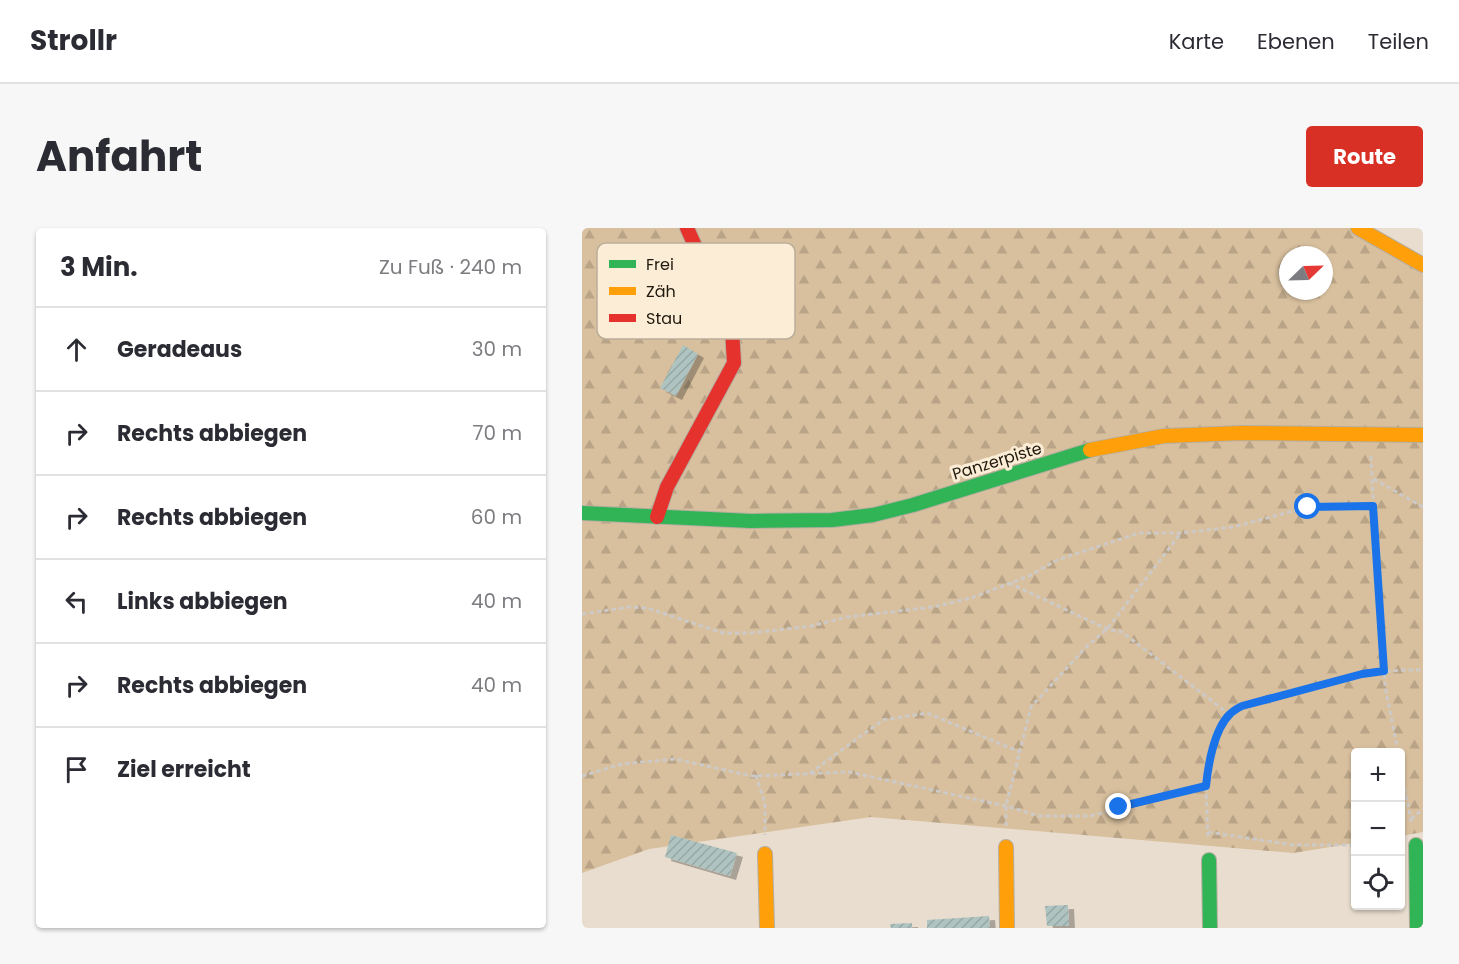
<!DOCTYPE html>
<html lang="de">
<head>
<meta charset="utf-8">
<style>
	body { margin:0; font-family:Poppins,sans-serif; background:#f7f7f7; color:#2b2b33 }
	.controls { position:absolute; right:18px; bottom:18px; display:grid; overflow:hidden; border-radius:6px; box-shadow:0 2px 4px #0004 }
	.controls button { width:54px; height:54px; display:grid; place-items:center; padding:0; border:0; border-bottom:2px solid #e1e1e2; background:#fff; color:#2b2b33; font:30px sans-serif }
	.compass { position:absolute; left:697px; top:18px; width:54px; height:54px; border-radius:50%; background:#fff; box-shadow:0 2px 4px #0004; rotate:67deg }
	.stop { position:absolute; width:18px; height:18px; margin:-14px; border:4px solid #1a73e8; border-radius:50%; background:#fff }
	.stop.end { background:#1a73e8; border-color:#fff; box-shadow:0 2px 6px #0008 }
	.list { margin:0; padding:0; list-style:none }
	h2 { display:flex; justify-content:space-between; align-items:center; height:78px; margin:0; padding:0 24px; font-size:26px }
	h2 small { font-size:20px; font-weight:400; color:#7c7c81 }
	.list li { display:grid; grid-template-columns:39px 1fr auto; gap:18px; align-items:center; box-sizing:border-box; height:84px; padding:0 24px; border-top:2px solid #e1e1e2 }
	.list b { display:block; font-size:22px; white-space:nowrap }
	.list em { font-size:20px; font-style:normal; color:#7c7c81 }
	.icon { flex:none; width:33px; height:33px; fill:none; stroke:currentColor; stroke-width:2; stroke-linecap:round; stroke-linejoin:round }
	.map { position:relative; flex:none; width:841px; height:700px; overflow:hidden; border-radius:6px }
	header { display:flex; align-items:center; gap:36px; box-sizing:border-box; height:84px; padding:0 30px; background:#fff; border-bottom:2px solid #e1e1e2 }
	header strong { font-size:28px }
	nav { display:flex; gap:33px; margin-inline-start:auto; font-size:21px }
	.intro { display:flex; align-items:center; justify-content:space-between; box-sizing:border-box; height:144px; padding:0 36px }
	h1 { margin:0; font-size:42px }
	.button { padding:15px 27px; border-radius:6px; background:#d93025; color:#fff; font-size:21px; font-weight:700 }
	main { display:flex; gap:36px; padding:0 36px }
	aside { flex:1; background:#fff; border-radius:6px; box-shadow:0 2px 4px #0004 }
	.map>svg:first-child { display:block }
	.forest { fill:url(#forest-firs); fill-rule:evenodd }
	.building { fill:url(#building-hatch); filter:url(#shadow) }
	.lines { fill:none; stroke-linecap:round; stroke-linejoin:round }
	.fast-casing { stroke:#b5ada0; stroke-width:16 }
	.slow-casing { stroke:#b5ada0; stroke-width:16 }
	.jam-casing { stroke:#b5ada0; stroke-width:16 }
	.path { stroke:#cdc9c6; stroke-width:3; stroke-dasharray:4.5 3; stroke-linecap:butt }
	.fast { stroke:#30b455; stroke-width:14 }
	.slow { stroke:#ff9f0a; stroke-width:14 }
	.jam { stroke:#e5322d; stroke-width:14 }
	.route { stroke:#1a73e8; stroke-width:8 }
	.labels { text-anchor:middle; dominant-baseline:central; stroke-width:6; stroke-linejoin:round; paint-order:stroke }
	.street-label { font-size:16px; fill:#1f190e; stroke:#fcedd6 }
	.key { fill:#fcedd6; stroke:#baad9a; stroke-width:1.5 }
	.key-label { font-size:16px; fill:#1f190e }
</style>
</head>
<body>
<header>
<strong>Strollr</strong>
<nav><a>Karte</a><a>Ebenen</a><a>Teilen</a></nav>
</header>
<div class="intro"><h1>Anfahrt</h1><a class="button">Route</a></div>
<main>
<aside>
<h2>3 Min.<small>Zu Fuß · 240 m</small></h2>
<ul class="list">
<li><svg class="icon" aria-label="ahead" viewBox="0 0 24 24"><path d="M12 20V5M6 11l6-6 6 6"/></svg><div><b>Geradeaus</b></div><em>30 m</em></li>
<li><svg class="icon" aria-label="right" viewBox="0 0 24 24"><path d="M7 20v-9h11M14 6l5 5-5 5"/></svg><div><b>Rechts abbiegen</b></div><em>70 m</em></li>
<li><svg class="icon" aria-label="right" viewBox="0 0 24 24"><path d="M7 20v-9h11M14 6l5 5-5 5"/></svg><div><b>Rechts abbiegen</b></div><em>60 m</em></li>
<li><svg class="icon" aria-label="left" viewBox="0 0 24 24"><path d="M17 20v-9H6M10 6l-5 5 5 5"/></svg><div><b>Links abbiegen</b></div><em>40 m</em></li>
<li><svg class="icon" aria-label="right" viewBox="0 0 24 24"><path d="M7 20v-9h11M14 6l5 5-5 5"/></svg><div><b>Rechts abbiegen</b></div><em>40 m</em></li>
<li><svg class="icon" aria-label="arrive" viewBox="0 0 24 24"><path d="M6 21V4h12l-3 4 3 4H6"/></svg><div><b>Ziel erreicht</b></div></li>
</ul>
</aside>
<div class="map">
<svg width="841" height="700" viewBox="0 0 841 700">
	<defs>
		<pattern id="forest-firs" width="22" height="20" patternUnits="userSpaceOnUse" patternTransform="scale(1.5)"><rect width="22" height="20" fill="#d8c09e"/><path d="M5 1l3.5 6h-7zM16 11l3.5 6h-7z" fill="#b9a487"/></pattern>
		<pattern id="building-hatch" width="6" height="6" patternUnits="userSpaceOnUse" patternTransform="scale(1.5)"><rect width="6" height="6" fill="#afc4c1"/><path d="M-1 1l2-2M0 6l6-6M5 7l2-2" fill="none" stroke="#96a8a5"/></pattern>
		<filter id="shadow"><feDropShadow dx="6" dy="4" stdDeviation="0" flood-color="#0004"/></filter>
	</defs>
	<rect width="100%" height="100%" fill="#e8ddce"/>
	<path class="forest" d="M0 0H781L841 30V604L819 608 818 524H774L773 615 711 625 289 589 67 621 0 645ZM706 27H742V63H706Z"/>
	<g class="building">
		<path d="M101 117 116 126 94 168 78 160Z"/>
		<path d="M89 607 155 625 148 648 83 629Z"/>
		<path d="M486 677 487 698H465L463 678Z"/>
		<path d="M407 688 408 700H345V692Z"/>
		<path d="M330 695V700H309L308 696Z"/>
	</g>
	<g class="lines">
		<g class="fast-casing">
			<g id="fast">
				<path d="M0 285 169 293 250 292 291 287 331 277 508 222"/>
				<path d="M834 617 835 700"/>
				<path d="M627 632 628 700"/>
			</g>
		</g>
		<g class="slow-casing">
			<g id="slow">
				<path d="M776 0 841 37"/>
				<path d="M508 222 582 208 660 205 841 207"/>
				<path d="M424 619 425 700"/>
				<path d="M183 626 185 700"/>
			</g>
		</g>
		<g class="jam-casing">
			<path id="jam" d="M75 289 85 259 152 135 150 101 133 52 118 29 105 0"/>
		</g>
		<g class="path">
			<path d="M82 22 91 16"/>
			<path d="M89 97 111 55"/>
			<path d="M789 228 790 250"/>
			<path d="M427 355 525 401 540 404 647 486"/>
			<path d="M0 386 47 379 65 380 141 405H169L229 398 265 389 351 379 389 370 447 348 475 332 557 305H599L651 299 726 279 791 278"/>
			<path d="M816 524 803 458 790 250 841 279"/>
			<path d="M818 538 830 597"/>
			<path d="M228 545 301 492 345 485 438 524"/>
			<path d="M174 547 183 576V607"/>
			<path d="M0 548 40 536 93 531 170 548 267 544 424 578 457 588H508L624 559C626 538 632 501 648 486 651 483 656 480 660 478 719 462 779 440 841 442"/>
			<path d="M624 559 626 611"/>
			<path d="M829 591 841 581"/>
			<path d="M424 598V578L449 479 505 418 525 401 599 305"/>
			<path d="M626 604 711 617H774"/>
		</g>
		<use href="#fast" class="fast"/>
		<use href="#slow" class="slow"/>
		<use href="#jam" class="jam"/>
	</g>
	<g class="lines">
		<path class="route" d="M537 579 624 558C626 538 632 501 648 486 651 483 656 480 660 478L780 446 802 443 791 278 726 279"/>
	</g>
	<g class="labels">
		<g class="street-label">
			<text transform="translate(415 233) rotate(-17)">Panzerpiste</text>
		</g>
	</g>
	<rect x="15" y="15" width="198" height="96" rx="9" class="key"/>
	<rect x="27" y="32" width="27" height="8" fill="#30b455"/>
	<rect x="27" y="59" width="27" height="8" fill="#ff9f0a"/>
	<rect x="27" y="86" width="27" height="8" fill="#e5322d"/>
	<g class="key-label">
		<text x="64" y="42">Frei</text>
		<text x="64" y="69">Zäh</text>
		<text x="64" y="96">Stau</text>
	</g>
</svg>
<div class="controls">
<button>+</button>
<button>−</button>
<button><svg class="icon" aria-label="locate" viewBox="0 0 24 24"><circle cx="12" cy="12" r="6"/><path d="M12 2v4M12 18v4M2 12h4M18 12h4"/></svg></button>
</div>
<svg class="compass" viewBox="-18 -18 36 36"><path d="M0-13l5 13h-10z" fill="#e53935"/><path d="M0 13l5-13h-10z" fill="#7c7c81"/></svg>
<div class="stop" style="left:726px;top:279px"></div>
<div class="stop end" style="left:537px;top:579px"></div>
</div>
</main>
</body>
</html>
